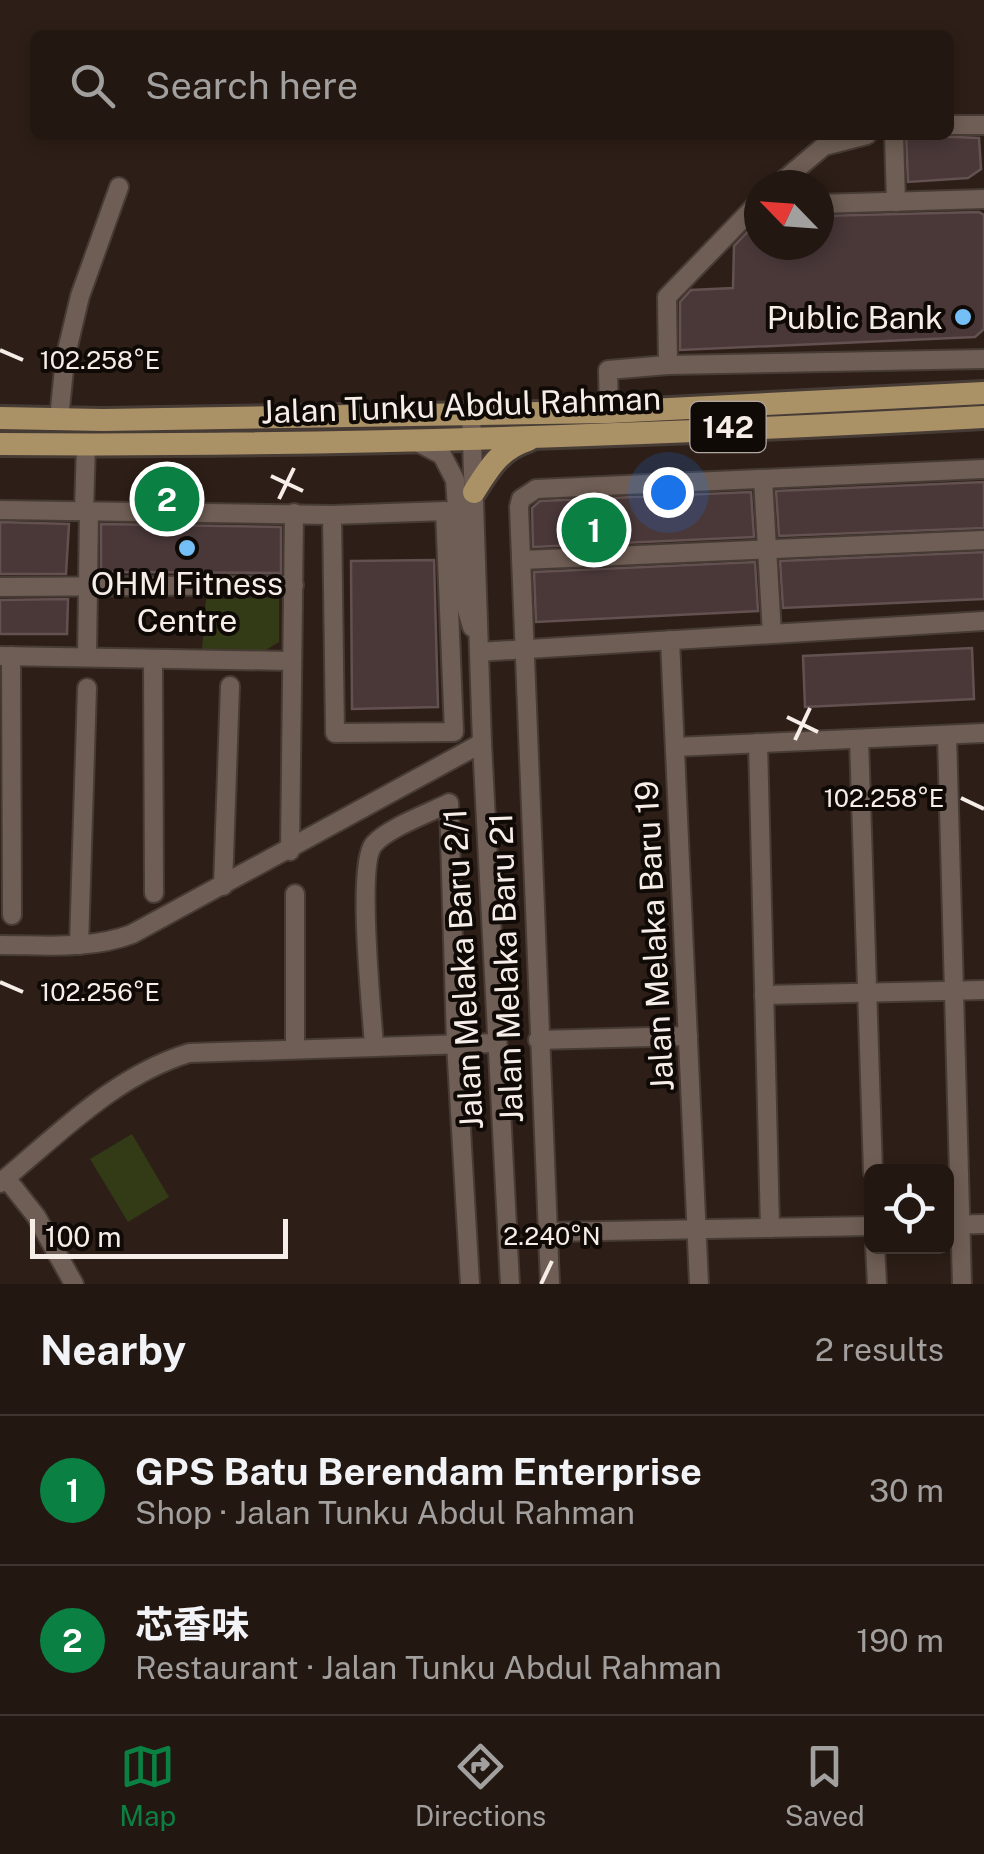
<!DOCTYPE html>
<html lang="en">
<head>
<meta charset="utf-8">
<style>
	body { margin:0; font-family:"Public Sans","Noto Sans SC",sans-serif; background:#2e241f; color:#f1f3f6 }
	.controls { position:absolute; right:30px; bottom:30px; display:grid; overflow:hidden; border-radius:15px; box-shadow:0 5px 15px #0003 }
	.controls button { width:90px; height:90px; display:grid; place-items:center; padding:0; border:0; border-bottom:2px solid #3f3631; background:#221711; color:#f1f3f6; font:50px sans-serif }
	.compass { position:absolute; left:744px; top:170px; width:90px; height:90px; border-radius:50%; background:#221711; box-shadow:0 5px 15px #0003; rotate:295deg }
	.scale { position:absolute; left:30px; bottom:25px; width:258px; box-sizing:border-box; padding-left:10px; border:5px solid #f7ede8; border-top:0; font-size:28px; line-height:35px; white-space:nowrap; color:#f7ede8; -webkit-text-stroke:8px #100a07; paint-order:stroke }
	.you { position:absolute; left:668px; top:492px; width:35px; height:35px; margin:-25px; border:8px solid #fff; border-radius:50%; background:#1a73e8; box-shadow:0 0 0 15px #1a73e833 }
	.badge { display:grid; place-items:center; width:65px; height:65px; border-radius:50%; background:#0b8043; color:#fff; font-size:32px; font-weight:700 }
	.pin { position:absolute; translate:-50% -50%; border:5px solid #fff; box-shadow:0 2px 10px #0006 }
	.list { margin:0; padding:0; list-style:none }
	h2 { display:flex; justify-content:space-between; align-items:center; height:130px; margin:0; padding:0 40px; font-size:42px }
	h2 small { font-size:32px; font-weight:400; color:#a29f9f }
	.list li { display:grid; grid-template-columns:65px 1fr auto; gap:30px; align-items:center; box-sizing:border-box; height:150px; padding:0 40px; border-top:2px solid #3f3631 }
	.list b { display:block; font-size:38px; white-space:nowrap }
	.list p { margin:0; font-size:32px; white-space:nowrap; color:#a29f9f }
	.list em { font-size:32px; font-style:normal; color:#a29f9f }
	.icon { flex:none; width:55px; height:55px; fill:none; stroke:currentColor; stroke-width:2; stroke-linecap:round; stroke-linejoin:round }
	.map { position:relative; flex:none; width:984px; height:1284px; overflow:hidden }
	.search { position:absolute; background:#221711; box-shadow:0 5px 15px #0003; left:30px; right:30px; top:30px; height:110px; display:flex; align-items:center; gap:25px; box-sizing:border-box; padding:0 35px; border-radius:15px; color:#a29f9f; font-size:38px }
	.sheet { height:430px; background:#221711 }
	nav { display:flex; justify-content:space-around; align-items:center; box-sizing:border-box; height:140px; border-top:2px solid #3f3631; background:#221711; font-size:28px; color:#a29f9f }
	nav a { display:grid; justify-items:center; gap:5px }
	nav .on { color:#0b8043 }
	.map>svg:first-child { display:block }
	.green { fill:#323a16 }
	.building { fill:#4a3839; stroke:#635050; stroke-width:2.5 }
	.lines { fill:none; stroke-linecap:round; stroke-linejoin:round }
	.minor-casing { stroke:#473b35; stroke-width:22 }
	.major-casing { stroke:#473b35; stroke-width:28 }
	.minor { stroke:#6f5e55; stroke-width:18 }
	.major { stroke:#aa9166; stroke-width:22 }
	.ticks { fill:none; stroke:#f7ede8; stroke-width:4 }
	.poi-dot { fill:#74c0f6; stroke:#100a07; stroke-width:4 }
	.labels { text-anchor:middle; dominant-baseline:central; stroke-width:8; stroke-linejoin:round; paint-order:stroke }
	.shield { fill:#100a07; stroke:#b2a9a4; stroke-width:2.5 }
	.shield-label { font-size:30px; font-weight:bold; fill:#f7ede8 }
	.poi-label { font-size:32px; fill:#f7ede8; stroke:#100a07; text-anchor:end }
	.street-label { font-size:32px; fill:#f7ede8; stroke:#100a07 }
	.ticks-label { font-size:25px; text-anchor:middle; fill:#f7ede8; stroke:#100a07; stroke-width:8; stroke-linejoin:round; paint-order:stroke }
</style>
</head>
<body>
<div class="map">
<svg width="984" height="1284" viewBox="0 0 984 1284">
	<rect width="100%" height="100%" fill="#2d1f17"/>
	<g class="green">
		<path d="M279 597V642L266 650H202L206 599Z"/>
		<path d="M132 1134 169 1197 128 1222 90 1159Z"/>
	</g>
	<g class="building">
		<path d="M906 135 979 138 981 169 968 178 908 182Z"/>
		<path d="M979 212 984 215V329L975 337 680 350V302L691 290 733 288 734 246 759 220V245H819V216Z"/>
		<path d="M984 482V528L779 536 776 491Z"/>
		<path d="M751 492 754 537 533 547 532 508 540 501Z"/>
		<path d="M0 522 69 524 66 574H0Z"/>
		<path d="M101 524 281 527V573L101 572Z"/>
		<path d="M984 552V599L783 608 780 561Z"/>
		<path d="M434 560 438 707 352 709 351 561Z"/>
		<path d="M755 562 758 611 536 622 534 572Z"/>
		<path d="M68 599 67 634H0V600Z"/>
		<path d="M972 648 974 699 805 707 803 656Z"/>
	</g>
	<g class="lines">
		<g class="minor-casing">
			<g id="minor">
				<path d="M949 125H984"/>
				<path d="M894 135 896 202"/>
				<path d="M778 185 824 146 867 135"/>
				<path d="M819 204 984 199"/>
				<path d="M668 365 667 297 759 202"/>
				<path d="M471 412 482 743 510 1284"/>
				<path d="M609 412 608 370 668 365 984 359"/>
				<path d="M59 419 65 359 80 296 119 187"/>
				<path d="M419 443 442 455 455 480 463 596 472 627"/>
				<path d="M763 479 772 634"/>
				<path d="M0 510 332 515 445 511 454 732 335 733 332 515"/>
				<path d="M84 511 86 445"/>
				<path d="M522 560 984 540"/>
				<path d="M0 587 294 585"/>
				<path d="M670 640 699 1284"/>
				<path d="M479 652 984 621"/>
				<path d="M0 656 291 661"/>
				<path d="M11 656 12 915"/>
				<path d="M87 657 89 511"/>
				<path d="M153 659 154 893"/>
				<path d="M947 735 962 1284"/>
				<path d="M859 739 873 1172"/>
				<path d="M758 743 770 1228"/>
				<path d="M675 747 984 733"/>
				<path d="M290 851 294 513"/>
				<path d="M223 886 230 686"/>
				<path d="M295 894V1049"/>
				<path d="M0 945C44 945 90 950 132 934L482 743"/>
				<path d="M79 945 87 688"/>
				<path d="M764 995 984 990"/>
				<path d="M538 1040 688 1036"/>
				<path d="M374 1046C372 1012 356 864 374 844 388 828 429 813 449 803L456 1043 470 1284"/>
				<path d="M6 1178 36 1216 74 1284"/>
				<path d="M0 1183C59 1134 114 1076 189 1053L496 1043"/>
				<path d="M946 1225 984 1224"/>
				<path d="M548 1232 872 1226"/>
				<path d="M875 1246 877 1284"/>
				<path d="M550 1284 519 507 521 499 536 489 984 469"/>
			</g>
		</g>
		<g class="major-casing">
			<g id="major">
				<path d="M0 418 103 420 609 412 984 393"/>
				<path d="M0 444C328 447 656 435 984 417"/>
				<path d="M474 492C489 468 500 449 528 440"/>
			</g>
		</g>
		<use href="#minor" class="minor"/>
		<use href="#major" class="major"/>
	</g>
	<path class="ticks" d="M0 350 23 360M271 476 303 491M279 499 294 468M787 717 818 732M795 740 810 708M961 798 984 809M0 982 23 992M541 1284 552 1261"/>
	<g class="poi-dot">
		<circle cx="963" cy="317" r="10"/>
		<circle cx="187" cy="548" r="10"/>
	</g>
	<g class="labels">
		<rect class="shield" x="690.5" y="402" width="75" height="50" rx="8"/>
		<g class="shield-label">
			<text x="728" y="427">142</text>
		</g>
		<g class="poi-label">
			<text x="943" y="317">Public Bank</text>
			<text x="187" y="583" text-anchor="middle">OHM Fitness<tspan x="187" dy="37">Centre</tspan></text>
		</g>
		<g class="street-label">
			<text transform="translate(461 405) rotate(-2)">Jalan Tunku Abdul Rahman</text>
			<text transform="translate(654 936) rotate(-93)">Jalan Melaka Baru 19</text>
			<text transform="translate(506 968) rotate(-92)">Jalan Melaka Baru 21</text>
			<text transform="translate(463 969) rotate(-93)">Jalan Melaka Baru 2/1</text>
		</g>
	</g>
	<g class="ticks-label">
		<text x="100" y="369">102.258°E</text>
		<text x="884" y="807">102.258°E</text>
		<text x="100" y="1001">102.256°E</text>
		<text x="552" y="1245">2.240°N</text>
	</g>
</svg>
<div class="controls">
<button><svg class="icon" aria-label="locate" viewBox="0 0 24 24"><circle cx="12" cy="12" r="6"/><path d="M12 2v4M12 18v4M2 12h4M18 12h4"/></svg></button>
</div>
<svg class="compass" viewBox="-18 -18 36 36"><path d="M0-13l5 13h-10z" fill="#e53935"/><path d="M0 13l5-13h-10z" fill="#a29f9f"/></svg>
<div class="scale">100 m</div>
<div class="you"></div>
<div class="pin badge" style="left:594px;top:530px">1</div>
<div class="pin badge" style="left:167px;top:499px">2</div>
<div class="search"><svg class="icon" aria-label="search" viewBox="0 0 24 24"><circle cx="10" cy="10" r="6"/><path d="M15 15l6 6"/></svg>Search here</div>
</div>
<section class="sheet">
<h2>Nearby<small>2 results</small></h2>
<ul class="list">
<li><span class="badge">1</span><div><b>GPS Batu Berendam Enterprise</b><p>Shop · Jalan Tunku Abdul Rahman</p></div><em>30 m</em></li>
<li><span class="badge">2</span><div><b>芯香味</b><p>Restaurant · Jalan Tunku Abdul Rahman</p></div><em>190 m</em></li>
</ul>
</section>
<nav>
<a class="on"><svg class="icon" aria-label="map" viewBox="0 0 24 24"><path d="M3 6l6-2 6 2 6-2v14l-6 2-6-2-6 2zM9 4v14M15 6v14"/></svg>Map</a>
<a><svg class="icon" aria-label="directions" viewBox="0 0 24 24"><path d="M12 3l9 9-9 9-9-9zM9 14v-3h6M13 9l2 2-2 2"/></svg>Directions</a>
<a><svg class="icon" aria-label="saved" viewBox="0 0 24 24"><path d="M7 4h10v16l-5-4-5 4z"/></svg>Saved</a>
</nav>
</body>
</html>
